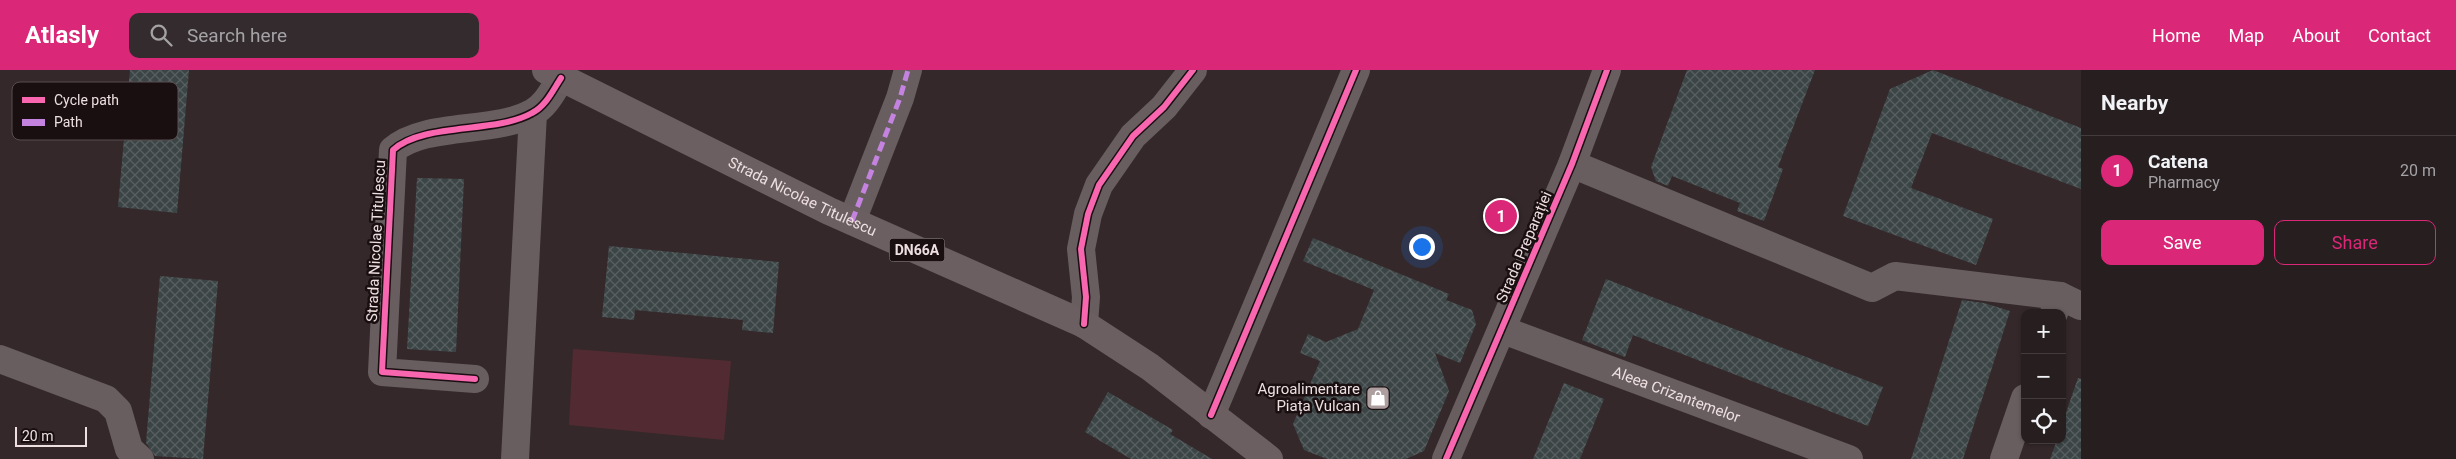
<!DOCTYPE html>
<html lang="en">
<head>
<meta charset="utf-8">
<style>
	body { margin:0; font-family:Roboto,sans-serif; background:#332b2d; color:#f1f3f6 }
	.controls { position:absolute; right:15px; bottom:15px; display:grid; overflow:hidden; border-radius:10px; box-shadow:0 1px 4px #0004 }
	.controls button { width:45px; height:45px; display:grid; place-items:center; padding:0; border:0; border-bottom:1px solid #433c3e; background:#271e20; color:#f1f3f6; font:25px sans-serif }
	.scale { position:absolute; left:15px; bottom:12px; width:72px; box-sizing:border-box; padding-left:5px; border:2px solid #eedfe0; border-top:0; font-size:14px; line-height:18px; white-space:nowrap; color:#eedfe0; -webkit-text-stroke:4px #190f11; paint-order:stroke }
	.you { position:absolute; left:1421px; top:176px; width:18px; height:18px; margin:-12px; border:4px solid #fff; border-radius:50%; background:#1a73e8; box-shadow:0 0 0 8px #1a73e833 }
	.badge { display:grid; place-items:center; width:32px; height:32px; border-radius:50%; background:#db2777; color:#fff; font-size:16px; font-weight:700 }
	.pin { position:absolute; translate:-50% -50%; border:2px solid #fff; box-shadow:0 1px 5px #0006 }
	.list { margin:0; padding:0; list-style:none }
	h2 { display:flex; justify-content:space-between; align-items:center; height:65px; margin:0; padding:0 20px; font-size:21px }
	h2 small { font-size:16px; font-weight:400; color:#a4a2a5 }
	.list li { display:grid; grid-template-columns:32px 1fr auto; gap:15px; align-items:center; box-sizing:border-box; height:70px; padding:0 20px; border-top:1px solid #433c3e }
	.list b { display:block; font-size:19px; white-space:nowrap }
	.list p { margin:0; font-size:16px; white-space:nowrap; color:#a4a2a5 }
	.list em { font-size:16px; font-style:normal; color:#a4a2a5 }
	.actions { display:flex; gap:10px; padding:15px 20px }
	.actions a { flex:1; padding:11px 0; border:1px solid #db2777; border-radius:10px; text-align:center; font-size:18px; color:#db2777 }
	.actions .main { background:#db2777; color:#fff }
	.icon { flex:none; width:28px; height:28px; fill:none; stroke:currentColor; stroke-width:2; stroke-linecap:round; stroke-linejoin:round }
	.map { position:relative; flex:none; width:2081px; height:389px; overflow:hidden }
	header { display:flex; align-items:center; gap:30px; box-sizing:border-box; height:70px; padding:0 25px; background:#db2777; color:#fff }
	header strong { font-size:24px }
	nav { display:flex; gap:28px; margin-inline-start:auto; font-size:18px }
	.search { width:350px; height:45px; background:#332b2d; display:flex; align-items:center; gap:12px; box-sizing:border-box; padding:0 18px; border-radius:10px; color:#a4a2a5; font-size:19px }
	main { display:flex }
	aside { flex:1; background:#271e20 }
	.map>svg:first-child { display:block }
	.pitch { fill:#522b32 }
	.building { fill:url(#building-cross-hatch) }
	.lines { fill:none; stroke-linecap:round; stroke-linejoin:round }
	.minor { stroke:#685e60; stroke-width:28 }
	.major { stroke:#6b5f61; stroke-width:28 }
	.quiet { stroke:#c483df; stroke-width:5; stroke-dasharray:10 5; stroke-linecap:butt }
	.cycleway-casing { stroke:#190f11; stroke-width:9 }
	.cycleway { stroke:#f766af; stroke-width:6 }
	.labels { text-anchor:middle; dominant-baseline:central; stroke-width:5; stroke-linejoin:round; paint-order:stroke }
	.shield { fill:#190f11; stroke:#aea1a2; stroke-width:1 }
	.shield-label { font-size:14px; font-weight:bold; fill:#eedfe0 }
	.street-label { font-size:15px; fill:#eedfe0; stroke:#190f11 }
	.poi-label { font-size:15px; fill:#eedfe0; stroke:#190f11; text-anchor:end }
	.key { fill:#190f11; stroke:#594d4f; stroke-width:1 }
	.key-label { font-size:14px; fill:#eedfe0 }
</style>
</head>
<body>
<header>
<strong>Atlasly</strong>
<div class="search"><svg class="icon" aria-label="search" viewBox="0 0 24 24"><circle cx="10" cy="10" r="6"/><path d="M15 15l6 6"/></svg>Search here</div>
<nav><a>Home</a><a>Map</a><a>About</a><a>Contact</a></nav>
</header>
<main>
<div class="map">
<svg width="2081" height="389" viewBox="0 0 2081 389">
	<defs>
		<pattern id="building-cross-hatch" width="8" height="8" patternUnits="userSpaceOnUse" patternTransform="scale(1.25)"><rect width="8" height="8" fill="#3c4546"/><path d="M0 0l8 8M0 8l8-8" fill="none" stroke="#585f60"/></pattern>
	</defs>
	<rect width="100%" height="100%" fill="#34282a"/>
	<path class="pitch" d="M573 279 731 291 724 370 569 355Z"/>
	<g class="building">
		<path d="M130 0H189L177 143 118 137Z"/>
		<path d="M1687 0H1815L1778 97 1783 99 1764 151 1737 141 1740 133 1672 106 1668 116 1656 111 1651 97Z"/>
		<path d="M1933 0 2081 58V119L1932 63 1911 118 1993 149 1976 195 1843 146 1890 19Z"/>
		<path d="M417 108 464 109 456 282 407 279Z"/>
		<path d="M1313 168 1449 224 1446 230 1472 240 1476 254 1460 293 1435 283 1449 321 1424 381 1406 389H1327L1304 380 1293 354 1320 291 1300 283 1308 264 1326 272 1358 259 1374 220 1303 191Z"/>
		<path d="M609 176 779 192 773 263 742 260 743 250 635 240 634 250 602 247Z"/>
		<path d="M160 206 218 211 203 389 155 386 146 373Z"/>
		<path d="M1606 209 1883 317 1868 356 1633 265 1625 287 1582 270Z"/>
		<path d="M1962 230 1984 233 2010 241 1963 389H1911Z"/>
		<path d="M2078 308 2081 309V389H2050L2057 370H2062V354Z"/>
		<path d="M1564 313 1604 329 1580 389H1533Z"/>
		<path d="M1108 322 1173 360 1170 364 1212 389H1131L1085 362Z"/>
	</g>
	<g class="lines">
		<g class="minor">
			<path d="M1572 94 1872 218 1895 206 2060 226"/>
			<path d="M852 151 900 28 908 0"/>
			<path d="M2054 243 2060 226 2081 236"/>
			<path d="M1084 254 1086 227 1081 179 1088 144 1099 115 1133 66 1164 37 1193 0"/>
			<path id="s1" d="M1503 260 1849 389"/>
			<path d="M0 289 106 329 118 341 129 379 140 389"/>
			<path d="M475 309 382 302 393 80C424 52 495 64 532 43 546 36 553 20 561 8"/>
			<path d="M1211 345 1356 0"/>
			<path d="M515 389 533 43"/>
			<path d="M1446 389 1572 94 1607 0"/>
			<path d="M2004 389 2025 328"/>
		</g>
		<path class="major" id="s2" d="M546 0 829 141 1084 254 1150 297 1269 389"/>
		<path class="quiet" d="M852 151 900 28 908 0"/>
		<g class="cycleway-casing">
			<g id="cycleway">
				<path d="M1084 254 1086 227 1081 179 1088 144 1099 115 1133 66 1164 37 1193 0"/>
				<path d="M475 309 382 302 393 80C424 52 495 64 532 43 546 36 553 20 561 8"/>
				<path d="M1211 345 1356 0"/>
				<path d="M1446 389 1572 94 1607 0"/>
			</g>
		</g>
		<use href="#cycleway" class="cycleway"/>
	</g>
	<defs>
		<g id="shop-square" transform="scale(1.25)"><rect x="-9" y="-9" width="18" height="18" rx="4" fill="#ad9fa0" stroke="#190f11"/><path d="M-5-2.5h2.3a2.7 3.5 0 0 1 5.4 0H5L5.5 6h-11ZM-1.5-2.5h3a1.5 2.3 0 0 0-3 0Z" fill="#fff"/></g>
	</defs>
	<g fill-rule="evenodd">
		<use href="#shop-square" x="1378" y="328"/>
	</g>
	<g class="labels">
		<rect class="shield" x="889.5" y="168.5" width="55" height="23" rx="4"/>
		<g class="shield-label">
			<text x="917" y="180">DN66A</text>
		</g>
		<g class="street-label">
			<text stroke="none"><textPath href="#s2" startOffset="286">Strada Nicolae Titulescu</textPath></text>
			<text transform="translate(376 171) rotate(-87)">Strada Nicolae Titulescu</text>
			<text transform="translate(1524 177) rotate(-67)">Strada Preparației</text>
			<text stroke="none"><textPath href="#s1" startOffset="185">Aleea Crizantemelor</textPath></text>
		</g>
		<g class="poi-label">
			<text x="1360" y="319">Agroalimentare<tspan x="1360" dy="17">Piața Vulcan</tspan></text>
		</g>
	</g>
	<rect x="12" y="12" width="166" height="58" rx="8" class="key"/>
	<rect x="22" y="27" width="23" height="6" fill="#f766af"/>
	<rect x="22" y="49" width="23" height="7" fill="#c483df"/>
	<g class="key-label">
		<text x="54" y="35">Cycle path</text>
		<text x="54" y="57">Path</text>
	</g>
</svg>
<div class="controls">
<button>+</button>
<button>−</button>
<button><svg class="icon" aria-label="locate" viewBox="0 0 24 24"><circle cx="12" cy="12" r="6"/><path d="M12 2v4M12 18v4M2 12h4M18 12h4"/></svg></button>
</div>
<div class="scale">20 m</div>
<div class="you"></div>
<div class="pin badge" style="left:1501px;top:146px">1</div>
</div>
<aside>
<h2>Nearby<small></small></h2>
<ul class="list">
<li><span class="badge">1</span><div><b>Catena</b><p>Pharmacy</p></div><em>20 m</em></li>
</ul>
<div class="actions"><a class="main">Save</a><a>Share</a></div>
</aside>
</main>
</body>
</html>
